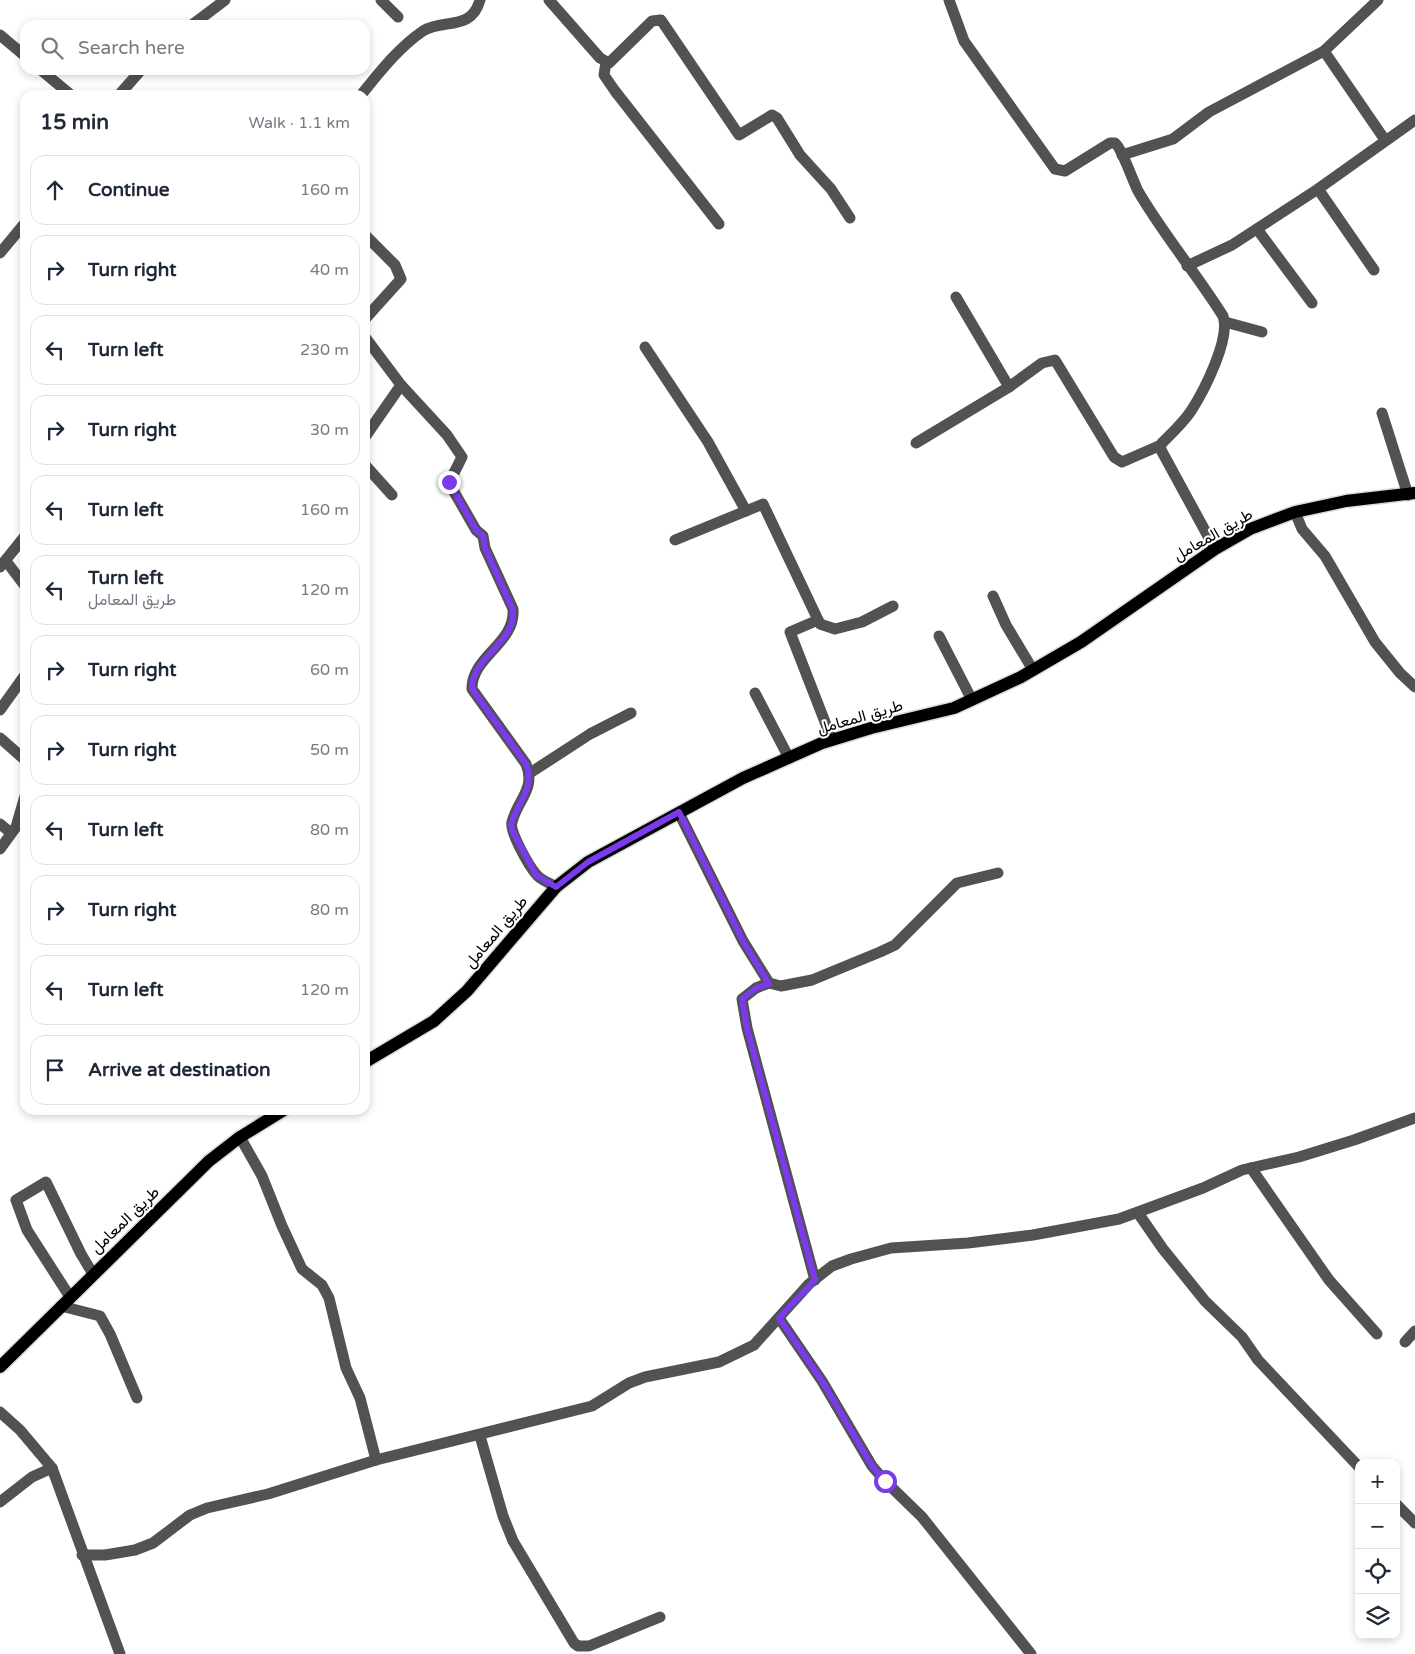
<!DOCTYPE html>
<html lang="en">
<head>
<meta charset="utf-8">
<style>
	body { margin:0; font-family:"Varela Round",Vazirmatn,sans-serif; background:#f2f2f3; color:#1f2937 }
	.controls { position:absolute; right:15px; bottom:15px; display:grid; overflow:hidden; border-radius:10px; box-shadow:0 2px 8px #0003 }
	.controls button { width:45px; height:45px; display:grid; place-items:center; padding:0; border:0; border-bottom:1px solid #e0e1e3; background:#fff; color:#1f2937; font:25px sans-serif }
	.stop { position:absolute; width:15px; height:15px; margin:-11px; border:4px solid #7c3aed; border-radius:50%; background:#fff }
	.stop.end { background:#7c3aed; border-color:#fff; box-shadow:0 1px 5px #0008 }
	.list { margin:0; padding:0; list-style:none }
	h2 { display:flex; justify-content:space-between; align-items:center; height:65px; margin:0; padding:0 20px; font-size:21px }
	h2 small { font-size:16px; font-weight:400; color:#747a83 }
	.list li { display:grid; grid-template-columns:32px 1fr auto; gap:15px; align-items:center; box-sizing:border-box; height:70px; margin:0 10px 10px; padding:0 10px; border:1px solid #e0e1e3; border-radius:15px }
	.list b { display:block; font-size:19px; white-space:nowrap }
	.list p { margin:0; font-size:16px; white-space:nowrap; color:#747a83 }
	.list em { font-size:16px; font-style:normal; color:#747a83 }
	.icon { flex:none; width:28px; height:28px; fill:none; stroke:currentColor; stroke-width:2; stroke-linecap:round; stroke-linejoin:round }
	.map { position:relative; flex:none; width:1415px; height:1654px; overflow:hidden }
	.search { position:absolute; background:#fff; box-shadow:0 2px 8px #0003; left:20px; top:20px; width:350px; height:55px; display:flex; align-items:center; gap:12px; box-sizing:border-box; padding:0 18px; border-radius:15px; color:#747a83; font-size:19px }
	.panel { position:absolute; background:#fff; box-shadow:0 2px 8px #0003; left:20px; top:90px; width:350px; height:1025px; border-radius:15px }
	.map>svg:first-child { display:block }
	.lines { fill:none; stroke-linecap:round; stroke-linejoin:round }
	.major-casing { stroke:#dbdbdb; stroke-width:15 }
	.minor { stroke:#525252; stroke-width:11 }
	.major { stroke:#000; stroke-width:12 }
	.route { stroke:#7c3aed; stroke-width:6 }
	.labels { text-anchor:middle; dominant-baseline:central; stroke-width:4; stroke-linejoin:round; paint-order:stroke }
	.street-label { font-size:16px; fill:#000; stroke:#fff }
</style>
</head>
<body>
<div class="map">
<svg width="1415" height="1654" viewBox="0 0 1415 1654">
	<rect width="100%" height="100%" fill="#fff"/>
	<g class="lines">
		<g class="major-casing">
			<g id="major">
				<path d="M365 1062 434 1021 467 991 556 887 588 862 743 778 822 743 871 728 954 708 1021 677 1081 642 1215 549 1250 529 1295 512 1346 501 1415 493"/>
				<path d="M0 1367 209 1161 240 1137 284 1110"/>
			</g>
		</g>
		<g class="minor">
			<path d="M381 0 398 17"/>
			<path d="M549 0 600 58 609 63 652 21 661 20 739 135 772 115 777 118 800 155 831 189 850 218"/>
			<path d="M949 0 964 41 1055 169 1065 171 1110 143H1115C1121 147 1133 181 1138 191 1163 234 1196 273 1223 316 1231 338 1204 391 1191 411 1183 423 1172 433 1162 443L1160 448 1215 549"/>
			<path d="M192 25 225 0"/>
			<path d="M0 35 25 56"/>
			<path d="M1324 51 1385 140"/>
			<path d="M606 62 604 75 615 91 719 224"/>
			<path d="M41 70 71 95"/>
			<path d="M119 95 141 70"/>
			<path d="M361 95C379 73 399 47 423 31 443 18 471 32 480 0"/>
			<path d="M1122 155 1173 139 1209 112 1324 51 1378 0"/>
			<path d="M1318 189 1374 270"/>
			<path d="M1257 229 1312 303"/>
			<path d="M365 235 395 265 401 279 365 319"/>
			<path d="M0 253 25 223"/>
			<path d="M1187 266 1232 245 1318 189 1415 120"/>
			<path d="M956 297 1009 387 1042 363 1055 360 1114 457 1122 462 1161 445"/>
			<path d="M1225 322 1262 332"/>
			<path d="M365 337 401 385 365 437"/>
			<path d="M645 347 708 442 746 511 763 504 820 624 835 629 862 622 893 606"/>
			<path d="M401 385 447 435 462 457 449 483 476 530 483 536 485 548 513 609C516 643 471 657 472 689L526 764C536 789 518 799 512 822 509 831 529 866 536 874 540 880 550 883 556 887"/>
			<path d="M1382 413 1408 495"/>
			<path d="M916 443 1009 387"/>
			<path d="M365 465 392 495"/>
			<path d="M1295 512 1302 529 1325 556 1375 642 1400 673 1415 687"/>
			<path d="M675 540 746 511"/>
			<path d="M6 561 25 586"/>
			<path d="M0 567 25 536"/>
			<path d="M993 596 1006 625 1033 670"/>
			<path d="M818 620 790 632 832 740"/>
			<path d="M939 636 972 700"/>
			<path d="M755 693 789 758"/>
			<path d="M0 710 25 675"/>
			<path d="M0 738 25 760"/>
			<path d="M530 773 590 734 631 713"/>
			<path d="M679 813 743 941 769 983"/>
			<path d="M0 824 11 833"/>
			<path d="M0 849 16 827 25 796"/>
			<path d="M240 1137 262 1176 282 1226 302 1269 322 1285 329 1298 346 1368 360 1398 376 1460"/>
			<path d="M1251 1168 1329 1280 1377 1334"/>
			<path d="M1138 1213 1163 1249 1205 1301 1242 1337 1258 1360 1359 1467"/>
			<path d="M815 1280 747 1028 742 999 756 988 769 983 781 986 812 980 880 952 895 945 957 883 998 873"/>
			<path d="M70 1297 27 1230 16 1200 46 1182 81 1254 93 1274"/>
			<path d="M61 1306 100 1316 110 1334 137 1398"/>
			<path d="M779 1318 822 1381 872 1466 885 1481 922 1517 1031 1654"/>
			<path d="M1405 1342 1415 1331"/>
			<path d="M0 1412 20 1430 52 1468 120 1654"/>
			<path d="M480 1436 503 1516 513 1541 574 1643 578 1646H589L660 1617"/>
			<path d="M0 1502 32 1477 52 1468"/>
			<path d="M1396 1504 1415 1523"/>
			<path d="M82 1555H105L135 1550 153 1543 190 1515 207 1508 268 1494 376 1460 592 1406 629 1383 645 1377 719 1362 754 1345 809 1284 832 1266 851 1259 891 1248 968 1243 1033 1235 1119 1219 1203 1188 1242 1170 1299 1157 1354 1140 1415 1118"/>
		</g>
		<use href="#major" class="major"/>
	</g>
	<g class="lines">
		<path class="route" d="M449 482 476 530 483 536 485 548 513 610C516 643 471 657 472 689L526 764C536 787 517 803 511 825L512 830 536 875 556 887 588 862 679 812 743 941 769 984 756 988 742 999 747 1028 815 1280 779 1318 822 1381 872 1466 885 1481"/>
	</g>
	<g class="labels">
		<g class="street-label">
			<text transform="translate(1213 535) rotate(-30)">طريق المعامل</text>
			<text transform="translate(860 717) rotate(-16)">طريق المعامل</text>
			<text transform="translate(496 932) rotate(-50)">طريق المعامل</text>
			<text transform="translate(125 1220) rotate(-44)">طريق المعامل</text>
		</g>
	</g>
</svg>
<div class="controls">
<button>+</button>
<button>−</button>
<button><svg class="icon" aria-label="locate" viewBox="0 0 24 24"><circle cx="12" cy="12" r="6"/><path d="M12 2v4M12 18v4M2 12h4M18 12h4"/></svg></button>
<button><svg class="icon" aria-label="layers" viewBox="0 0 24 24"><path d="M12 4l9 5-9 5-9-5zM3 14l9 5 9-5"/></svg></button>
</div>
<div class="stop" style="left:885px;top:1481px"></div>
<div class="stop end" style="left:449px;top:482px"></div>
<div class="search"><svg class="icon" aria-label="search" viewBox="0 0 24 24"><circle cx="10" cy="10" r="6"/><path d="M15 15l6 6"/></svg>Search here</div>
<section class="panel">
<h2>15 min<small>Walk · 1.1 km</small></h2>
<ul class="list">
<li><svg class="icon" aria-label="ahead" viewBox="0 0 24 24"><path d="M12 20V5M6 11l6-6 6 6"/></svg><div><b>Continue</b></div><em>160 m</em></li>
<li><svg class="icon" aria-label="right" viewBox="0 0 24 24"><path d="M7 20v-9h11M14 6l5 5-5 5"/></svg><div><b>Turn right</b></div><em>40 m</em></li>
<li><svg class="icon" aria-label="left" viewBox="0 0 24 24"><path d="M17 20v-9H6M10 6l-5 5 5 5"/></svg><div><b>Turn left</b></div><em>230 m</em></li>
<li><svg class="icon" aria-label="right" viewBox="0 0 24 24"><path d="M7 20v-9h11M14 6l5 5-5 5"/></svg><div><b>Turn right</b></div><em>30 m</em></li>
<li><svg class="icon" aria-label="left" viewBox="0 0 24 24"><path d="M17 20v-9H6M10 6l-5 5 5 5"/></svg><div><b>Turn left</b></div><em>160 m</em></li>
<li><svg class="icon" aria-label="left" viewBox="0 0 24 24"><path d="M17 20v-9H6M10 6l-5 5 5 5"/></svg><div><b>Turn left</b><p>طريق المعامل</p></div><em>120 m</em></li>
<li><svg class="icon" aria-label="right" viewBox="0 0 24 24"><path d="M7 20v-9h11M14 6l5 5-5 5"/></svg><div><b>Turn right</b></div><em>60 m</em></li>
<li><svg class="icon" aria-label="right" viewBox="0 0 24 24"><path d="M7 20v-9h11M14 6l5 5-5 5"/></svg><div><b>Turn right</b></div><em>50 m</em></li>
<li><svg class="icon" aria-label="left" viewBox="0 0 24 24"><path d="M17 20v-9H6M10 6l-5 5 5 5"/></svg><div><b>Turn left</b></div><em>80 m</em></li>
<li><svg class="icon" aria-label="right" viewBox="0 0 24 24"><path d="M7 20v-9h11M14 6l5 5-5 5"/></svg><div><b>Turn right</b></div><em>80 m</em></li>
<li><svg class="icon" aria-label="left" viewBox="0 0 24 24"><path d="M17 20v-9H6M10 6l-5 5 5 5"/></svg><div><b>Turn left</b></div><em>120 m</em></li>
<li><svg class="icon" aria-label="arrive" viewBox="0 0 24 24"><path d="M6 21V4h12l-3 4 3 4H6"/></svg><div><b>Arrive at destination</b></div></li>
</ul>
</section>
</div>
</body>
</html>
